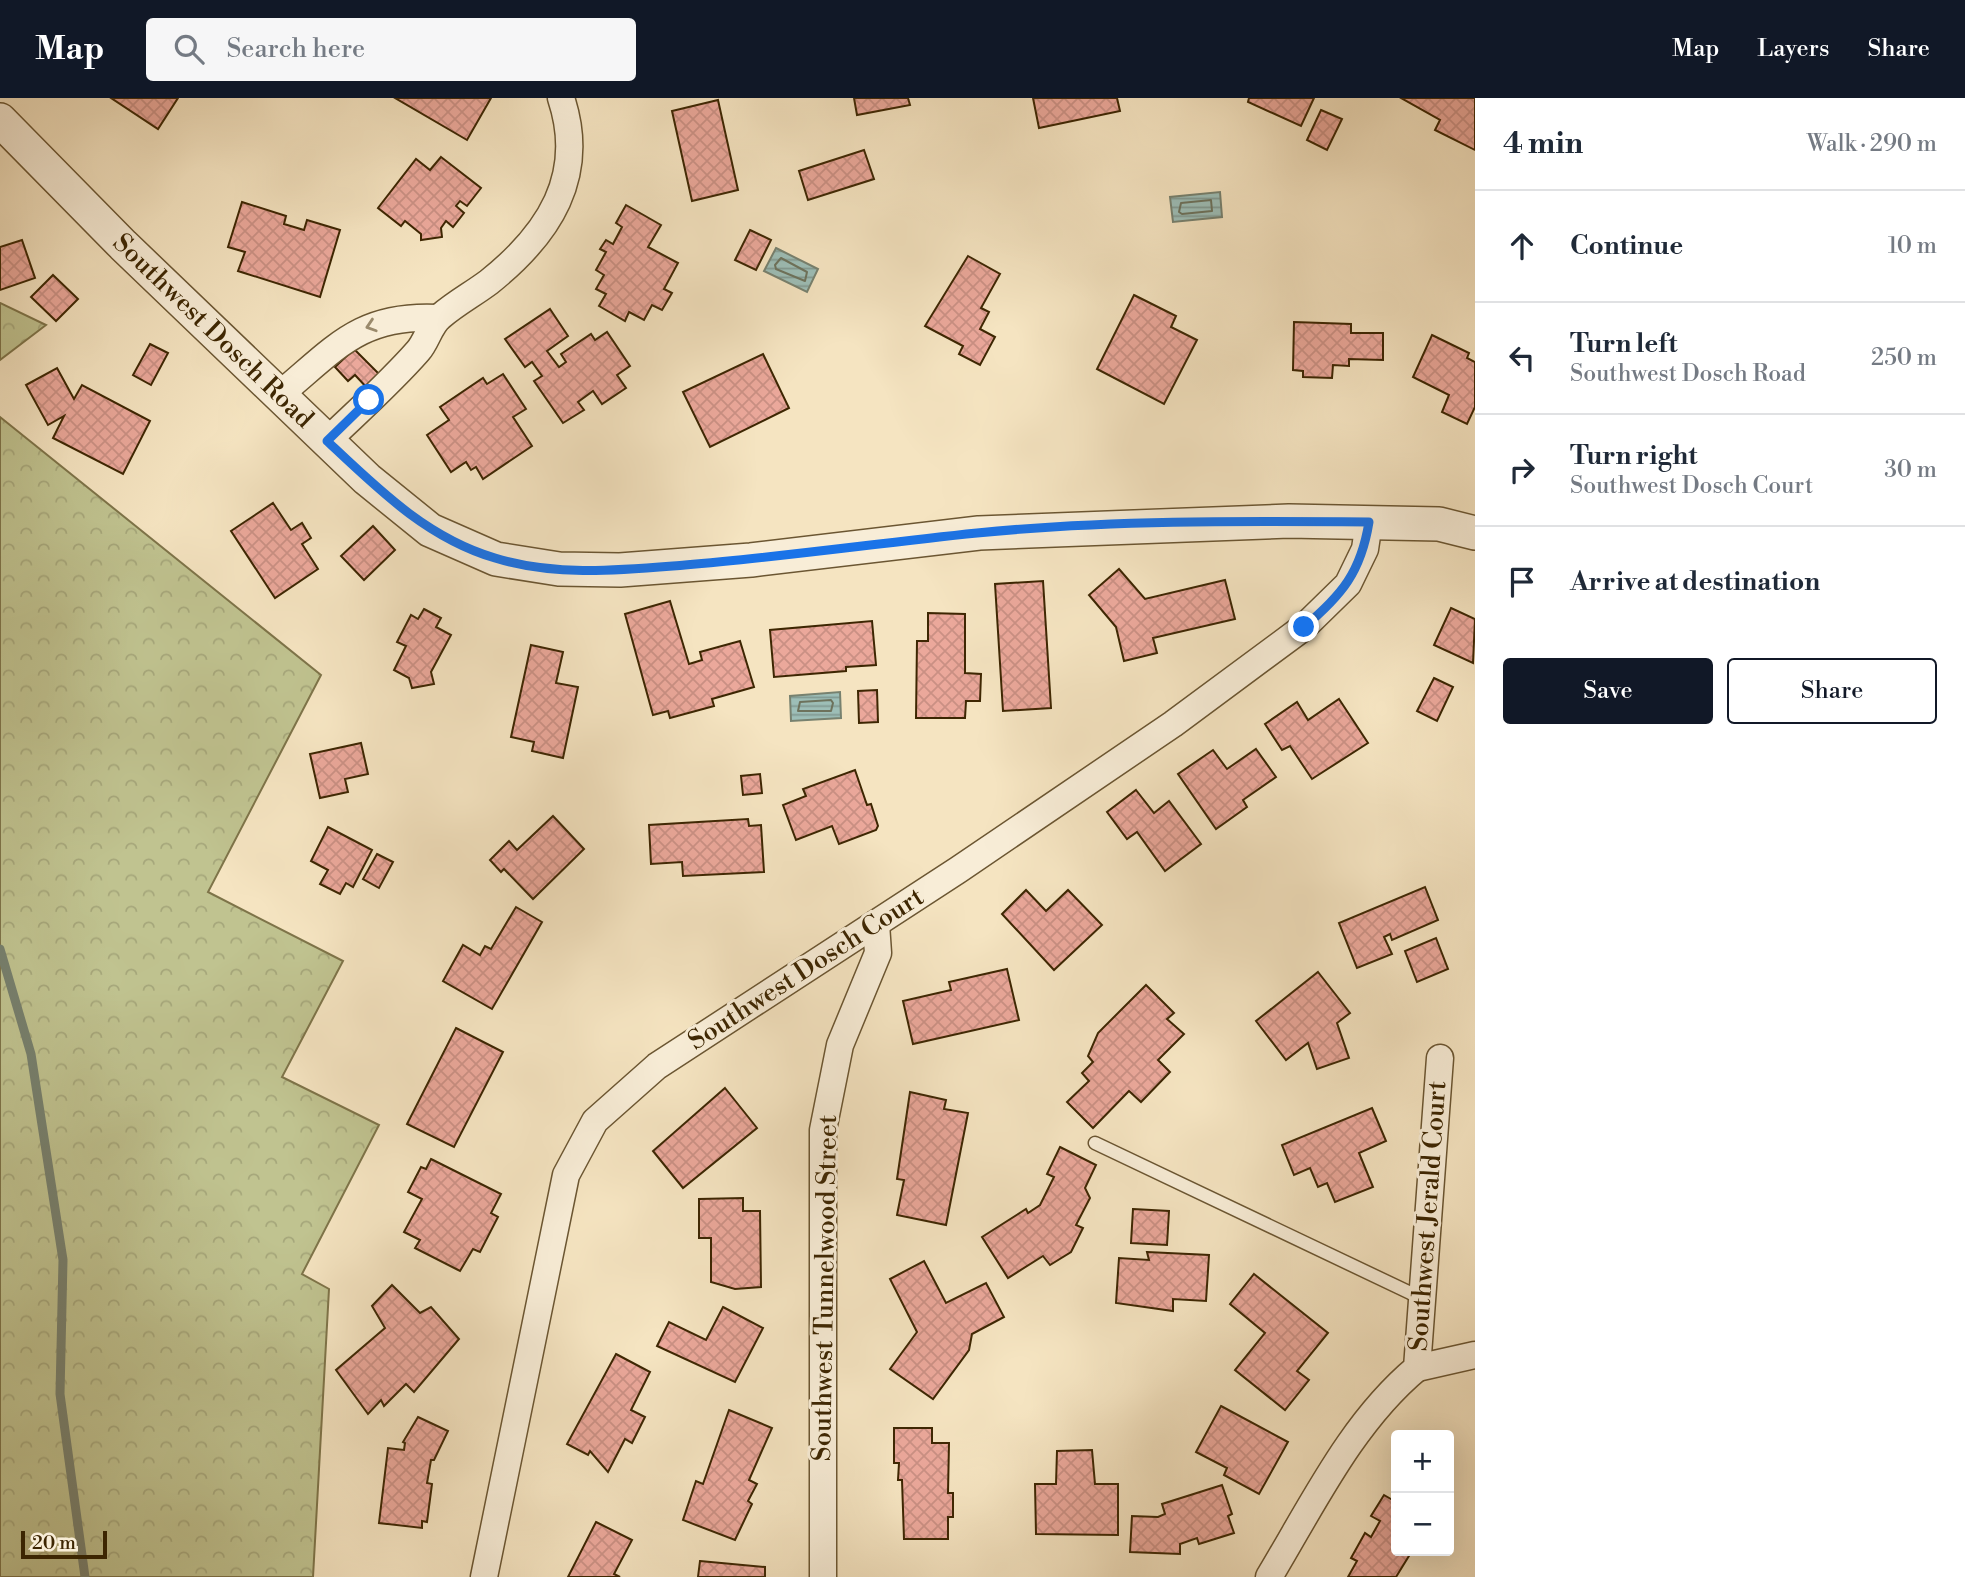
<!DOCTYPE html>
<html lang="en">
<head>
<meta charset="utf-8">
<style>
	body { margin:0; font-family:"Libre Bodoni",serif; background:#f6f6f7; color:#1f2937 }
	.controls { position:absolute; right:21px; bottom:21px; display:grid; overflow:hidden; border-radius:7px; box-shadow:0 7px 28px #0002 }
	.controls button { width:63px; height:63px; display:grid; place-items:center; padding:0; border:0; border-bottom:2px solid #e0e1e3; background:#fff; color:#1f2937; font:35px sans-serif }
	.scale { position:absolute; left:21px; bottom:18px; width:86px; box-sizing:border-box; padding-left:7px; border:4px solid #3d2602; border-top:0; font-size:19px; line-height:24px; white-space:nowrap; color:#3d2602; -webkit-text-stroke:5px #f8edd7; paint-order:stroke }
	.stop { position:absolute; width:21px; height:21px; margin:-16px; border:5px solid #1a73e8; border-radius:50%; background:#fff }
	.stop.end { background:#1a73e8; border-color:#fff; box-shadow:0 2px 7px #0008 }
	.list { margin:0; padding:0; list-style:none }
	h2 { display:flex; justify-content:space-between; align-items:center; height:91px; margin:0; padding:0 28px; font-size:30px }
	h2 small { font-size:23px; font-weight:400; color:#747a83 }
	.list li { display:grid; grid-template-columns:46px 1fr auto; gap:21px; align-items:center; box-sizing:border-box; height:112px; padding:0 28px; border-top:2px solid #e0e1e3 }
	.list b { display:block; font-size:26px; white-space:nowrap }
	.list p { margin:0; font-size:23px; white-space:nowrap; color:#747a83 }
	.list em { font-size:23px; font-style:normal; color:#747a83 }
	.actions { display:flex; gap:14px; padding:21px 28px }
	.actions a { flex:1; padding:16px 0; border:2px solid #111827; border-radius:7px; text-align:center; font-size:24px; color:#111827 }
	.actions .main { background:#111827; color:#fff }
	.icon { flex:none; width:38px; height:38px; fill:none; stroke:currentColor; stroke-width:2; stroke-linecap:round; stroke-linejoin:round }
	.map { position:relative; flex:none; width:1475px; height:1479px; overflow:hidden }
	header { display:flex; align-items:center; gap:42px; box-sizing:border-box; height:98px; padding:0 35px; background:#111827; color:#fff }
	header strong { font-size:33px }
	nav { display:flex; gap:38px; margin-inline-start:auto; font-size:24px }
	.search { width:490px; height:63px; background:#f6f6f7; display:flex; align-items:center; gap:18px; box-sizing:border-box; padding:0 24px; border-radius:7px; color:#747a83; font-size:26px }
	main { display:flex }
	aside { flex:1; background:#fff }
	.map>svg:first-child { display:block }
	.forest { fill:url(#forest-crowns); stroke:#7e7449; stroke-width:2 }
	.water { fill:url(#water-rules); stroke:#77816f; stroke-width:2 }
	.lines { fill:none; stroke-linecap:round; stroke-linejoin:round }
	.shore { stroke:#6d725c; stroke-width:2 }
	.stream { stroke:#77816f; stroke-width:9 }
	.building { fill:url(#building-cross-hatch); stroke:#3d2602; stroke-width:2 }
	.service-casing { stroke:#6b5632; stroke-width:15 }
	.minor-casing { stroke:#6b5632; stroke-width:29 }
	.tertiary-casing { stroke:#6b5632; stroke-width:36 }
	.service { stroke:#f8edd7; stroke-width:12 }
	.minor { stroke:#f8edd7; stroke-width:26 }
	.tertiary { stroke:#f8edd7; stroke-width:33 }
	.oneway { stroke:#9a8a6c }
	.route { stroke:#1a73e8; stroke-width:9 }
	.labels { text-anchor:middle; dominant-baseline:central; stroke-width:6; stroke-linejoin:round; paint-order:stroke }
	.street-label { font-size:26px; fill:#3d2602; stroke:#f8edd7 }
</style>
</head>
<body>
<header>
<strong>Map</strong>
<div class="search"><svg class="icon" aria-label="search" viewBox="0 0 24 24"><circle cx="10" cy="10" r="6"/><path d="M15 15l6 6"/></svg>Search here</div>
<nav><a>Map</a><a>Layers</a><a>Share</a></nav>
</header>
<main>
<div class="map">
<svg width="1475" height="1479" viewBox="0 0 1475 1479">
	<defs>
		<pattern id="forest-crowns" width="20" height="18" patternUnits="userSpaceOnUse" patternTransform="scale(1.75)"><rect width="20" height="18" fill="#c0c390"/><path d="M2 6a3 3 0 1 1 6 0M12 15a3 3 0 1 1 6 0" fill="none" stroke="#a6a77b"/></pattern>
		<pattern id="water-rules" width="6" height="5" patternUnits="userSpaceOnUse" patternTransform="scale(1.75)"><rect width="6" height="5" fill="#9dbeb7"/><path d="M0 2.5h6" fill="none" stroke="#819a93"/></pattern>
		<pattern id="building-cross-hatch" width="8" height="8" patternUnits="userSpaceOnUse" patternTransform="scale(1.75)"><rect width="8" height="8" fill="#eba89b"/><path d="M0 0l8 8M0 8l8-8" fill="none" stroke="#ca9084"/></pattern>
	</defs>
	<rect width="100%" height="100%" fill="#f5e4c1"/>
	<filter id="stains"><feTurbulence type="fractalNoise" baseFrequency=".00286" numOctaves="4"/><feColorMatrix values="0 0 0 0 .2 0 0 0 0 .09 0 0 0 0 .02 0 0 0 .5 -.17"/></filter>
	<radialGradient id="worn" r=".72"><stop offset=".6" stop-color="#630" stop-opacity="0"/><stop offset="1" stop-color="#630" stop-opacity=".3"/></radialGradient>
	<g class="forest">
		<path d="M0 205 46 227 0 262Z"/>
		<path d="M0 319 321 577 208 794 343 863 282 979 379 1027 302 1176 329 1191 313 1479H0Z"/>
	</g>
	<g class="water">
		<path d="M1220 94 1222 119 1173 124 1170 99Z"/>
		<path d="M776 150 818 171 807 194 764 173Z"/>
		<path d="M840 594 841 620 791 623 790 598Z"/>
	</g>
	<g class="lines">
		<g class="shore">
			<path d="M1211 102 1212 113 1182 116 1179 114 1181 105Z"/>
			<path d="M781 160 807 174 805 183 776 171 775 167Z"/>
			<path d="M831 602 833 605 831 613H798L800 604Z"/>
		</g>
		<path class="stream" d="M0 851 31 956 63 1162 60 1296 85 1479"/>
	</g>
	<g class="building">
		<path d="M111 0H178L158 31Z"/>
		<path d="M395 0H491L467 42Z"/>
		<path d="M854 0H908L910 7 857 17Z"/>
		<path d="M1033 0H1117L1120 13 1039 30Z"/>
		<path d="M1249 0H1314L1301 28 1248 4Z"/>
		<path d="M1401 0H1475V52L1435 32 1440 22Z"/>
		<path d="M718 2 738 92 692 103 672 13Z"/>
		<path d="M1321 12 1342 21 1327 52 1307 42Z"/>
		<path d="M864 52 874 81 808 102 799 73Z"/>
		<path d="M441 59 481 90 467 108 460 103 456 108 464 115 453 129 446 123 441 130 442 139 421 142V136L405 123 401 128 378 110 416 61 430 72Z"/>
		<path d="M242 104 286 118 284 126 304 132 307 122 340 132 320 199 238 173 245 154 228 149Z"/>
		<path d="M626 107 661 127 648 149 678 165 664 191 672 195 662 212 652 207 644 222 629 214 625 223 599 208 606 196 596 191 604 177 596 172 606 154 600 151 606 142 613 146 622 129 616 125Z"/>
		<path d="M750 132 771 142 756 172 735 162Z"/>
		<path d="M22 142 35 180 0 192V149Z"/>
		<path d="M968 158 1000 176 981 210 989 214 980 231 995 239 980 267 959 256 963 248 925 228Z"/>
		<path d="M53 177 78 201 56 223 31 199Z"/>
		<path d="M1134 197 1176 218 1171 229 1197 242 1164 306 1097 271Z"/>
		<path d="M550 211 568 238 547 253 559 269 566 264 561 256 591 236 595 242 607 234 630 268 617 277 626 290 602 306 593 293 578 304 584 312 563 325 534 283 542 278 532 264 525 269 505 241Z"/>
		<path d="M1294 224 1351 226V235H1383V262L1349 261V268L1333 267 1332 280 1303 279V273L1293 272Z"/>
		<path d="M1432 237 1469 255 1467 260 1475 264V309L1467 326 1442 314 1449 297 1413 279Z"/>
		<path d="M150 246 168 255 151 287 133 277Z"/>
		<path d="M354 251 382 279 369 292 355 277 348 283 335 269Z"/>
		<path d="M763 256 789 310 710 349 683 294Z"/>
		<path d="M57 270 74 301 82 287 150 323 123 376 53 340 64 318 48 327 26 287Z"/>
		<path d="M503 276 526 311 513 319 532 348 483 381 476 369 471 372 466 364 451 374 427 337 449 322 440 309 483 280 487 286Z"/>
		<path d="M273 405 291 432 302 425 311 440 302 446 318 471 275 500 231 433Z"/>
		<path d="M373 428 395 452 364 482 341 458Z"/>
		<path d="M1119 471 1145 501 1225 482 1235 521 1153 540 1157 555 1124 563 1116 529 1089 497Z"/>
		<path d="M1043 483 1051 610 1003 613 995 486Z"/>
		<path d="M670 503 689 566 702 562 700 554 740 543 754 589 712 601 714 608 670 620 668 613 653 617 625 516Z"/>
		<path d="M1451 510 1475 521 1473 565 1434 547Z"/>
		<path d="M424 511 441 520 436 529 451 537 431 574 434 586 412 590 409 580 394 572 406 548 397 544 411 517 418 521Z"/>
		<path d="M928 515 965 516V575L981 576 980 603H966L965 620H916L917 543H928Z"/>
		<path d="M872 523 876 567 846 569V573L774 579 770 532Z"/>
		<path d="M531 547 563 554 556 585 578 589 563 660 532 653 534 644 511 639Z"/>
		<path d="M1434 580 1453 589 1437 623 1417 613Z"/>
		<path d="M877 592 878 624 859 625 858 593Z"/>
		<path d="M1339 601 1368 645 1312 681 1290 648 1282 652 1265 626 1297 604 1308 622Z"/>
		<path d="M361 645 368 676 345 681 348 694 320 700 310 656Z"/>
		<path d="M1256 651 1276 679 1243 702 1247 709 1216 731 1178 676 1213 652 1227 671Z"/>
		<path d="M855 672 867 707 871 706 878 728 876 732 839 746 832 728 796 742 783 707 806 698 803 691Z"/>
		<path d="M760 676 762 695 743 697 741 678Z"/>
		<path d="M1136 692 1154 715 1169 703 1201 746 1165 773 1137 734 1127 741 1107 714Z"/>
		<path d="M553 718 584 751 533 801 504 771 501 774 490 762 509 743 517 752Z"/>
		<path d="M748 721 749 728 761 727 764 774 683 778 682 764 651 766 649 727Z"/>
		<path d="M328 729 372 752 353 789 346 785 340 796 320 786 328 772 311 763Z"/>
		<path d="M377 756 393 764 379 790 363 781Z"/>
		<path d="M1425 789 1438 822 1392 842 1390 836 1384 839 1392 856 1357 870 1339 825Z"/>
		<path d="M1026 792 1046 813 1068 792 1102 827 1054 872 1002 816Z"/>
		<path d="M516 809 542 824 492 911 443 883 463 847 480 857 485 848 491 851Z"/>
		<path d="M1436 840 1448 871 1417 884 1405 853Z"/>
		<path d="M1007 871 1019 922 913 946 903 903 951 892 949 884Z"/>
		<path d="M1318 874 1350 915 1337 925 1349 960 1317 971 1308 945 1286 962 1256 923Z"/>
		<path d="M1146 887 1174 915 1167 921 1184 936 1158 962 1170 974 1141 1004 1129 993 1093 1030 1067 1004 1089 983 1082 975 1093 964 1088 958 1098 935Z"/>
		<path d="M456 930 503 954 454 1049 407 1026Z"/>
		<path d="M725 990 757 1030 683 1090 653 1053Z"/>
		<path d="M910 994 946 1002 944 1011 968 1015 946 1127 897 1117 904 1082 897 1081Z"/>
		<path d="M1372 1010 1386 1043 1359 1055 1373 1089 1335 1104 1327 1085 1318 1089 1310 1070 1294 1077 1282 1047Z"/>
		<path d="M1060 1049 1096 1067 1085 1090 1090 1100 1076 1127 1083 1130 1071 1154 1050 1167 1043 1158 1008 1180 982 1139 1026 1111 1028 1115 1040 1107 1054 1079 1047 1076Z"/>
		<path d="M431 1061 501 1096 491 1115 498 1119 480 1154 473 1151 460 1173 415 1150 420 1142 404 1134 422 1101 408 1094 421 1069 426 1071Z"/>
		<path d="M743 1100V1113H760L761 1189 735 1191 711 1184V1140H699V1101Z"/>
		<path d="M1133 1111 1169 1113 1167 1147 1131 1145Z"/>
		<path d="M1147 1154 1209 1157 1206 1203 1173 1201V1213L1116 1205 1119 1160 1149 1162Z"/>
		<path d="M924 1163 946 1205 986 1185 1004 1219 972 1236 969 1252 933 1301 890 1271 917 1234 890 1181Z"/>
		<path d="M1254 1176 1328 1235 1297 1273 1309 1282 1285 1312 1235 1272 1265 1235 1230 1206Z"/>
		<path d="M392 1187 420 1215 431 1209 459 1241 414 1294 406 1286 384 1308 381 1302 368 1316 336 1272 385 1230 372 1208Z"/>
		<path d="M723 1209 763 1230 735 1284 657 1248 669 1224 706 1242Z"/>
		<path d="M616 1256 650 1274 631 1312 645 1319 632 1345 625 1341 608 1374 590 1353 588 1357 567 1346Z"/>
		<path d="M1221 1308 1288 1344 1259 1396 1224 1377 1227 1370 1196 1354Z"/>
		<path d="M729 1312 772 1330 749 1382 757 1386 748 1403 752 1406 735 1442 683 1422 696 1383 703 1386Z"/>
		<path d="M418 1319 448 1333 434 1362H431L427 1385 432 1386 427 1424 422 1423V1430L379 1425 388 1350 404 1352 405 1345 403 1344Z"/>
		<path d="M894 1330H932V1345H949L948 1395H953V1419H948V1441H904L902 1382H898L899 1365H894Z"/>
		<path d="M1092 1352 1095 1386H1118V1437L1036 1436 1035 1386H1056L1057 1353Z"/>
		<path d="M1222 1387 1232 1416 1228 1418 1234 1435 1199 1446 1197 1440 1180 1446V1456L1130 1454 1132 1418 1158 1419 1165 1416 1162 1406Z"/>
		<path d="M1384 1397 1396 1404V1453H1412L1396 1479H1348L1357 1463 1351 1460 1365 1435 1371 1439 1380 1423 1371 1418Z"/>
		<path d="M596 1424 632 1442 614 1476 620 1479H568Z"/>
		<path d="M700 1463 765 1469V1479H698Z"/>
	</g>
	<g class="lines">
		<g class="service-casing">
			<path id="service" d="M1095 1045 1421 1200"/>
		</g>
		<g class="minor-casing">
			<g id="minor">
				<path d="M279 297C335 251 359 216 438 220"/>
				<path d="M327 343C357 314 390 285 418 253 427 243 430 226 441 218 456 205 473 196 489 184 549 136 587 78 561 0"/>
				<path d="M1417 1270 1475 1257"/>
				<path d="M484 1479 566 1077 595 1023 657 968 958 772 1173 626 1304 529 1348 486 1365 451 1369 424"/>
				<path d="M823 1479V1032L840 947 878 855 876 826"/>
				<path d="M1269 1479C1313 1406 1352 1324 1417 1270L1440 960"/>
			</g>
		</g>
		<g class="tertiary-casing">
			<path id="tertiary" d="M0 22 123 147 367 381 430 432 496 461 559 471 620 472 751 462 979 435 1289 423 1439 426 1475 435"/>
		</g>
		<use href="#service" class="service"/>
		<use href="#minor" class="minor"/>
		<use href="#tertiary" class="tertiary"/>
	</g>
	<defs><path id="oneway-chevron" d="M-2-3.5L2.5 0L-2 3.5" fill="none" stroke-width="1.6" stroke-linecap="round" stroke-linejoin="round" transform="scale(1.75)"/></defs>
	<use class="oneway" href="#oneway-chevron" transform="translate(371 228) rotate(162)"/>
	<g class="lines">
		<path class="route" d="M369 302 327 343C378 391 427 440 495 460 556 479 622 472 685 467 782 459 879 445 977 435 1107 422 1239 423 1369 424 1361 474 1342 497 1304 529"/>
	</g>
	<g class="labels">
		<g class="street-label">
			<text transform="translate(213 233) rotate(44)">Southwest Dosch Road</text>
			<text transform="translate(806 871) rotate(-33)">Southwest Dosch Court</text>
			<text transform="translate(1428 1118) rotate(-86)">Southwest Jerald Court</text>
			<text transform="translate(825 1190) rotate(-89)">Southwest Tunnelwood Street</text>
		</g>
	</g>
	<rect width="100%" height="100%" filter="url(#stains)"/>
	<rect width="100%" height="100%" fill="url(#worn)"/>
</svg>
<div class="controls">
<button>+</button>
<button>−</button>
</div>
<div class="scale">20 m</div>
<div class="stop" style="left:369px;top:302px"></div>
<div class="stop end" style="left:1304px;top:529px"></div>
</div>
<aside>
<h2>4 min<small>Walk · 290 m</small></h2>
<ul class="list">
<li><svg class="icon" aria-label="ahead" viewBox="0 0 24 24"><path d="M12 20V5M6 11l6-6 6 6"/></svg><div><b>Continue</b></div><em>10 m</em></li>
<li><svg class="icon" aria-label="left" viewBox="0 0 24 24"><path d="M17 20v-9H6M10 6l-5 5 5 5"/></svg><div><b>Turn left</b><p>Southwest Dosch Road</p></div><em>250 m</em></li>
<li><svg class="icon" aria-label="right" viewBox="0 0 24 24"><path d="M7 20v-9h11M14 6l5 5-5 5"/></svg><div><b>Turn right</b><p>Southwest Dosch Court</p></div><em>30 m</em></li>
<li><svg class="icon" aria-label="arrive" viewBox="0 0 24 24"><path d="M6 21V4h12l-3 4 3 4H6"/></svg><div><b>Arrive at destination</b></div></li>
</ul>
<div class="actions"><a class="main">Save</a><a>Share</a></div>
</aside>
</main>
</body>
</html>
